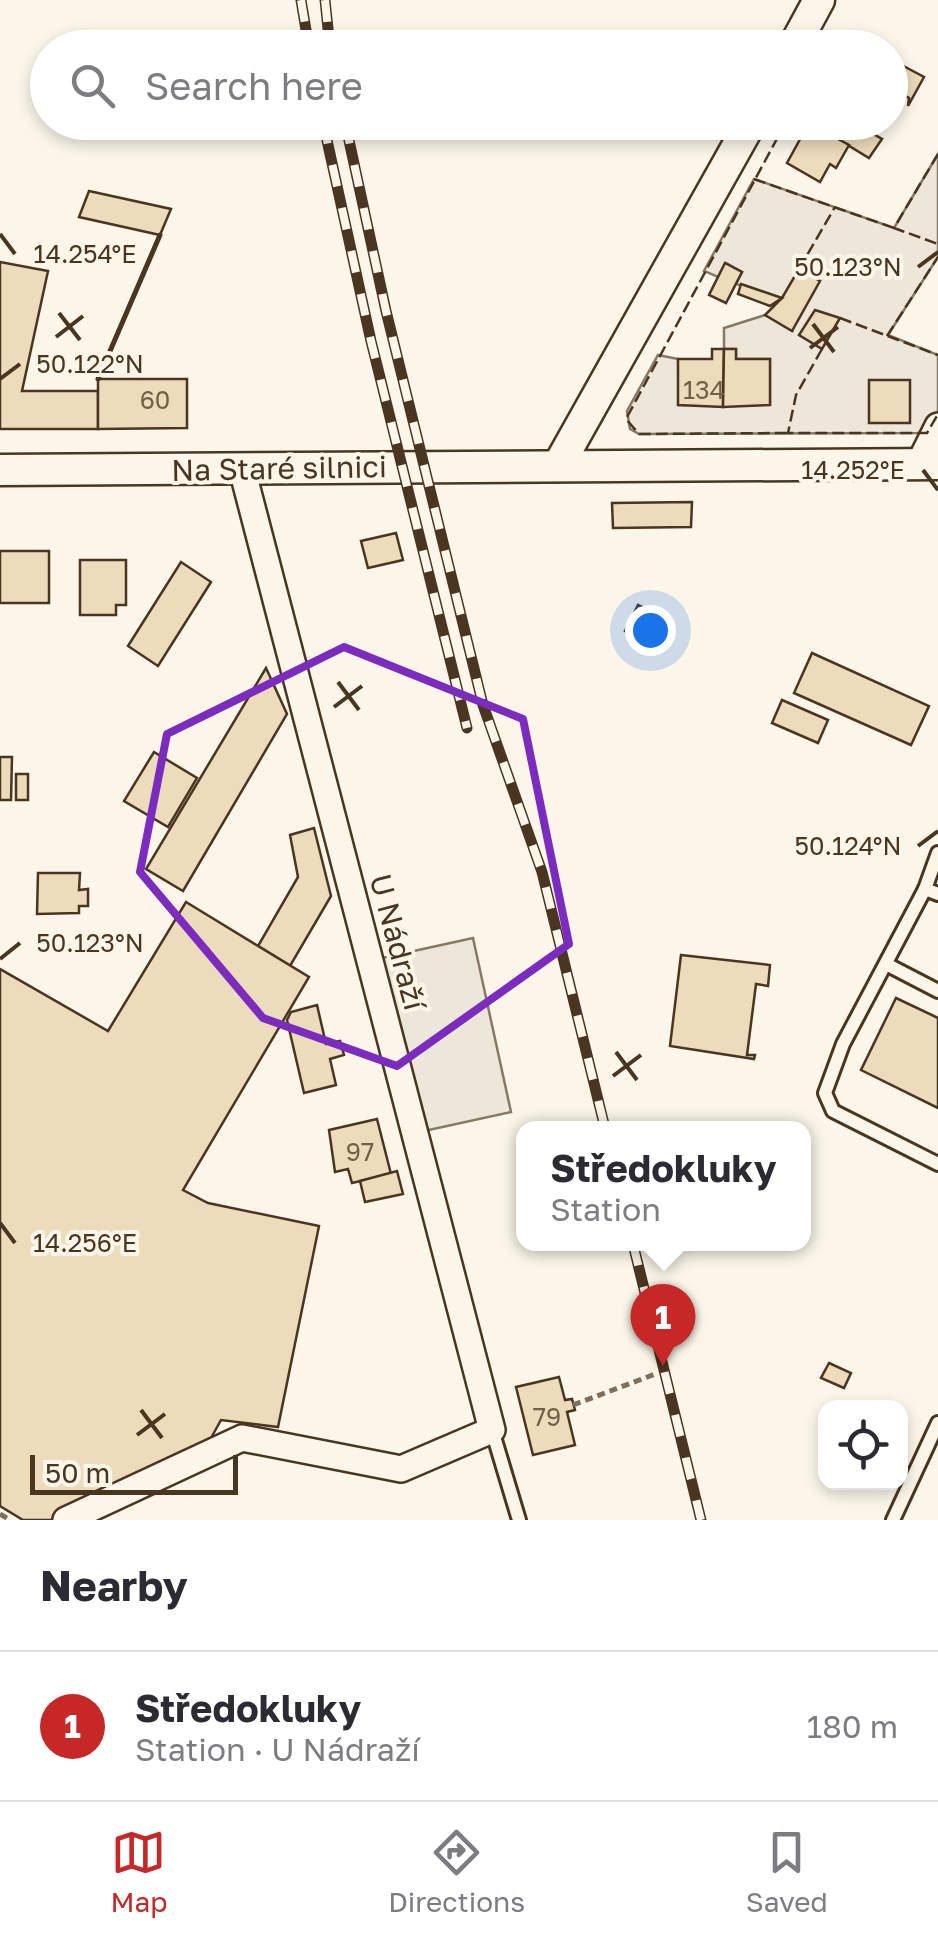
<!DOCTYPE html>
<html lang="en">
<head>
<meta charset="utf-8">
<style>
	body { margin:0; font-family:"Golos Text",sans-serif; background:#f7f7f7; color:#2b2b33 }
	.controls { position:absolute; right:30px; bottom:30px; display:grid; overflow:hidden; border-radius:20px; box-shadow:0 5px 15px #0003 }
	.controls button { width:90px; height:90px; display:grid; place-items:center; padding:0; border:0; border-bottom:2px solid #e1e1e2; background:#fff; color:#2b2b33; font:50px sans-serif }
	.scale { position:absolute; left:30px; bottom:25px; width:208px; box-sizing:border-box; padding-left:10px; border:5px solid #4a3520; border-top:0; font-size:28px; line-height:35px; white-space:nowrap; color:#4a3520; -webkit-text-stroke:8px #fbf6e9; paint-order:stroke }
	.you { position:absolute; left:650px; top:630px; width:35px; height:35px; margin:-25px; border:8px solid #fff; border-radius:50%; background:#1a73e8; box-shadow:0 0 0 15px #1a73e833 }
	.badge { display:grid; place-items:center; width:65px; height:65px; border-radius:50%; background:#c62828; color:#fff; font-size:32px; font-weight:700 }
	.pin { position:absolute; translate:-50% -82px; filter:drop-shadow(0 2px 5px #0008) }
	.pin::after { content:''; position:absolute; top:52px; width:35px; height:30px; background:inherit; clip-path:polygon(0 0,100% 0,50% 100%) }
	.popup { position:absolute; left:516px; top:1121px; width:295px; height:130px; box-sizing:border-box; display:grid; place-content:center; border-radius:20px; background:#fff; filter:drop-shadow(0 2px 8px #0005); font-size:32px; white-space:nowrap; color:#7c7c81 }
	.popup b { font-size:38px; color:#2b2b33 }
	.popup::after { content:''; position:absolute; left:50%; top:100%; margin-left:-20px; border:20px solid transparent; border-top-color:#fff }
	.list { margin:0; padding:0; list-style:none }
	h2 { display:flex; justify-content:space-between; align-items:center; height:130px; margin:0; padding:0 40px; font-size:42px }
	h2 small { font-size:32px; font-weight:400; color:#7c7c81 }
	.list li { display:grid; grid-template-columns:65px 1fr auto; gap:30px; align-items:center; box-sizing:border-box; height:150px; padding:0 40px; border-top:2px solid #e1e1e2 }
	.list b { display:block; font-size:38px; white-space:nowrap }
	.list p { margin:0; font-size:32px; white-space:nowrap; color:#7c7c81 }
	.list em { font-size:32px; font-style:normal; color:#7c7c81 }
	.icon { flex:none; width:55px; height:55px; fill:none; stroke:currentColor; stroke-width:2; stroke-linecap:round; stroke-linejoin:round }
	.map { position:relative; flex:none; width:938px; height:1520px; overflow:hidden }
	.search { position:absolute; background:#fff; box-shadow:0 5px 15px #0003; left:30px; right:30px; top:30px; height:110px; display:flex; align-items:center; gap:25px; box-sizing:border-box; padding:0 35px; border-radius:55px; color:#7c7c81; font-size:38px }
	.sheet { height:280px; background:#fff }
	nav { display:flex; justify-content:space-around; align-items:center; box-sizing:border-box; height:140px; border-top:2px solid #e1e1e2; background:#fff; font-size:28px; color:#7c7c81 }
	nav a { display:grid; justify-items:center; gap:5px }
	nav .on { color:#c62828 }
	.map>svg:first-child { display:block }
	.green { fill:#ede6d9; stroke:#887966; stroke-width:2.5 }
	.parking { fill:#ede7d9; stroke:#887966; stroke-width:2.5 }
	.building { fill:#ecdcbc; stroke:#4a3520; stroke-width:2.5 }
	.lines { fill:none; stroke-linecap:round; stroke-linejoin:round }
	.service-casing { stroke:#4a3520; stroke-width:18 }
	.minor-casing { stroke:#4a3520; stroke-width:30 }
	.tertiary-casing { stroke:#4a3520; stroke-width:35 }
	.path { stroke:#7f6f5c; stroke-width:5; stroke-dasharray:8 5; stroke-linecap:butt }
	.service { stroke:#fbf6e9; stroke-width:12 }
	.minor { stroke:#fbf6e9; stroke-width:25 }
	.tertiary { stroke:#fbf6e9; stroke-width:30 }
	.rail-casing { stroke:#4a3520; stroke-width:11 }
	.rail { stroke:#fbf6e9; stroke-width:8; stroke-dasharray:22; stroke-linecap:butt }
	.fence { stroke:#4a3520; stroke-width:2.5; stroke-dasharray:12 5; stroke-linecap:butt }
	.wall { stroke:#4a3520; stroke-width:5 }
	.marked { fill:none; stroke:#7b2cbf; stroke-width:8; stroke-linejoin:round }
	.ticks { fill:none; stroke:#4a3520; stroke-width:4 }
	.labels { text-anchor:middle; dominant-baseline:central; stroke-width:8; stroke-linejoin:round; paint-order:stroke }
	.number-label { font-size:25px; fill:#725f47 }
	.street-label { font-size:30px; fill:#4a3520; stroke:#fbf6e9 }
	.ticks-label { font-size:25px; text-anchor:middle; fill:#4a3520; stroke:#fbf6e9; stroke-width:8; stroke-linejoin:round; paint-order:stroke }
</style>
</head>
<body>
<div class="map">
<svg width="938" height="1520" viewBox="0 0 938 1520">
	<rect width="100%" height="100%" fill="#fbf6e9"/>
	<path class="green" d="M938 154V257L888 335 938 355V414L927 433 639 434 630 429 627 411 658 355 678 359 679 405 770 404V359H736V349H724V328L765 315 792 330 782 298 736 284 742 272 726 263 718 277 704 271 754 179 894 228Z"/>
	<path class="parking" d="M473 938 511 1112 415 1133 382 958Z"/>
	<g class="building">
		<path d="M894 61 924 77 908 106 909 98 891 88Z"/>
		<path d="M841 122H852L882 139 869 158 833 136Z"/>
		<path d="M809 123 849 145 836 168 830 164 820 182 787 163Z"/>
		<path d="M89 191 171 209 160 235 79 217Z"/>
		<path d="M0 262 48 271 22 391H98V429H0Z"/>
		<path d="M725 263 742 272 726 303 709 295Z"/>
		<path d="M799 269 820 281 792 331 765 315 782 298Z"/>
		<path d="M741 284 782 298 770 306 738 294Z"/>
		<path d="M815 310 840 318 822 349 799 335Z"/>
		<path d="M712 349H724L723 407 678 405V359H712Z"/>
		<path d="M724 349H736V359H770V405L723 407Z"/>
		<path d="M98 379H187V428L98 429Z"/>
		<rect x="869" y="380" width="41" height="43"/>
		<path d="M692 502 691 527 613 528 612 503Z"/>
		<path d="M396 533 403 560 368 568 361 541Z"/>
		<rect x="0" y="551" width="49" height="52"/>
		<path d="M80 560H126V605H116V615H80Z"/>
		<path d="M181 562 211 582 158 666 128 646Z"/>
		<path d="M638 605 669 620 662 634 655 631 648 643 625 631Z"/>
		<path d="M812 653 929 706 911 745 794 693Z"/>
		<path d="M266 668 287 714 183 891 146 869Z"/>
		<path d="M782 700 828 720 818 743 772 723Z"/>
		<path d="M154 752 197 778 168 827 124 801Z"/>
		<path d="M0 757H12L11 800H0Z"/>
		<rect x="16" y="774" width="12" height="26"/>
		<path d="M314 828 331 896 290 966 258 946 298 877 290 835Z"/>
		<path d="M38 873H80L79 890 88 889V906H79V913L37 914Z"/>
		<path d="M186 902 309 977 183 1190 208 1203 319 1226 278 1427 221 1420 206 1447 51 1520H23L0 1506V969L108 1031Z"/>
		<path d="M681 955 770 965 768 986 756 984 747 1055H755L754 1059 670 1046Z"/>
		<path d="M896 998 938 1018V1108L861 1070Z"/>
		<path d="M317 1005 326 1044 340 1041 344 1055 330 1059 336 1085 304 1093 287 1020 291 1012Z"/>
		<path d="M377 1119 391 1174 352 1183 348 1169 335 1172 329 1130Z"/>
		<path d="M397 1171 403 1194 365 1202 360 1181Z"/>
		<path d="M829 1363 851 1373 844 1388 821 1378Z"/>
		<path d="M559 1377 565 1400 572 1399 575 1410 567 1412 575 1445 533 1455 516 1387Z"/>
	</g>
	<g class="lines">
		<g class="service-casing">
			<g id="service">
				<path d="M938 853 925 889 938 894"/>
				<path d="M925 889 843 1044 825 1093 833 1111 938 1164"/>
				<path d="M886 964 938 991"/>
				<path d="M492 1430 519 1520"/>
				<path d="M893 1520 938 1423"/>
			</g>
		</g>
		<g class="minor-casing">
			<g id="minor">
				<path d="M919 464 938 426"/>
				<path d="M66 1520 242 1438 401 1469 492 1430 242 469"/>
			</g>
		</g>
		<g class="tertiary-casing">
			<g id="tertiary">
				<path d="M793 48 819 0"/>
				<path d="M558 466 751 122"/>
				<path d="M0 470 938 464"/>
			</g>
		</g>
		<g class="path">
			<path d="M573 1405 658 1373"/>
			<path d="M0 1514 10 1520"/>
		</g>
		<use href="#service" class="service"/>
		<use href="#minor" class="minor"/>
		<use href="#tertiary" class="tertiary"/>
		<g class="rail-casing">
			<g id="rail">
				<path d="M301 0 309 48"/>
				<path d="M325 0 330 48"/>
				<path d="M323 122 371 341 467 728"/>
				<path d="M345 122 386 311 483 705 542 872 605 1128"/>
				<path d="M633 1244 701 1520"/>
			</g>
		</g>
		<use href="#rail" class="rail"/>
		<g class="fence">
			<path d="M786 122 626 419 639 434 788 433"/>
			<path d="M938 154 894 228 938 244"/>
			<path d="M754 179 894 228"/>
			<path d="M799 269 835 207"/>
			<path d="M840 318 938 355"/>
			<path d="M887 336 938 257"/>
			<path d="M822 349 796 395 788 433H927L938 414"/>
		</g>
		<path class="wall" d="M98 379 160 235"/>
	</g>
	<path class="marked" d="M344 647 523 719 569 944 397 1066 263 1018 140 872 167 734Z"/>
	<path class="ticks" d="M0 234 15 254M918 267 938 252M59 313 80 340M813 324 834 352M56 337 83 316M810 348 838 327M0 379 20 364M923 470 938 490M338 682 359 710M334 707 362 686M918 846 938 831M0 959 20 943M616 1052 637 1080M613 1076 641 1055M0 1223 15 1243M141 1410 162 1438M137 1435 165 1414"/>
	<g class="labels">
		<g class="number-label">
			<text x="704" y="389">134</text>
			<text x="155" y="399">60</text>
			<text x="360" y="1151">97</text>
			<text x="547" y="1416">79</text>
		</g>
		<g class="street-label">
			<text transform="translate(279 468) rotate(-1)">Na Staré silnici</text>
			<text transform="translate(398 942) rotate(75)">U Nádraží</text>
		</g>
	</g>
	<g class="ticks-label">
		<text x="85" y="263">14.254°E</text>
		<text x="848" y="276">50.123°N</text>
		<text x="90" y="373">50.122°N</text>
		<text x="853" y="479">14.252°E</text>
		<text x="848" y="855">50.124°N</text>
		<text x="90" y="952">50.123°N</text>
		<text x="85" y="1252">14.256°E</text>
	</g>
</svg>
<div class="controls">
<button><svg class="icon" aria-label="locate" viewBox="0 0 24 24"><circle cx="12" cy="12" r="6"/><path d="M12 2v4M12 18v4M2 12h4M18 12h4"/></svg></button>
</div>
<div class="scale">50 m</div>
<div class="you"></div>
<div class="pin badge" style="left:663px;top:1366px">1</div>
<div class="popup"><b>Středokluky</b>Station</div>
<div class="search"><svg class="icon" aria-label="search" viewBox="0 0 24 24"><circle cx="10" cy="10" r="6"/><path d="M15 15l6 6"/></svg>Search here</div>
</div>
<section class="sheet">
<h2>Nearby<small></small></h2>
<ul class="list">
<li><span class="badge">1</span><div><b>Středokluky</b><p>Station · U Nádraží</p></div><em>180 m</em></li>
</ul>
</section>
<nav>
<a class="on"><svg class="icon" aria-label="map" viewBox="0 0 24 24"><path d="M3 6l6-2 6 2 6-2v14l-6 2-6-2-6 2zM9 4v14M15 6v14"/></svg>Map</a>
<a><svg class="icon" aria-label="directions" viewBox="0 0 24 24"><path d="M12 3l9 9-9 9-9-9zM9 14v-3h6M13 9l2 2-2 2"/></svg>Directions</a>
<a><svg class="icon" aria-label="saved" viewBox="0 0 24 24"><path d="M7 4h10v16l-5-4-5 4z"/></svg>Saved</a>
</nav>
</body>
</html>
